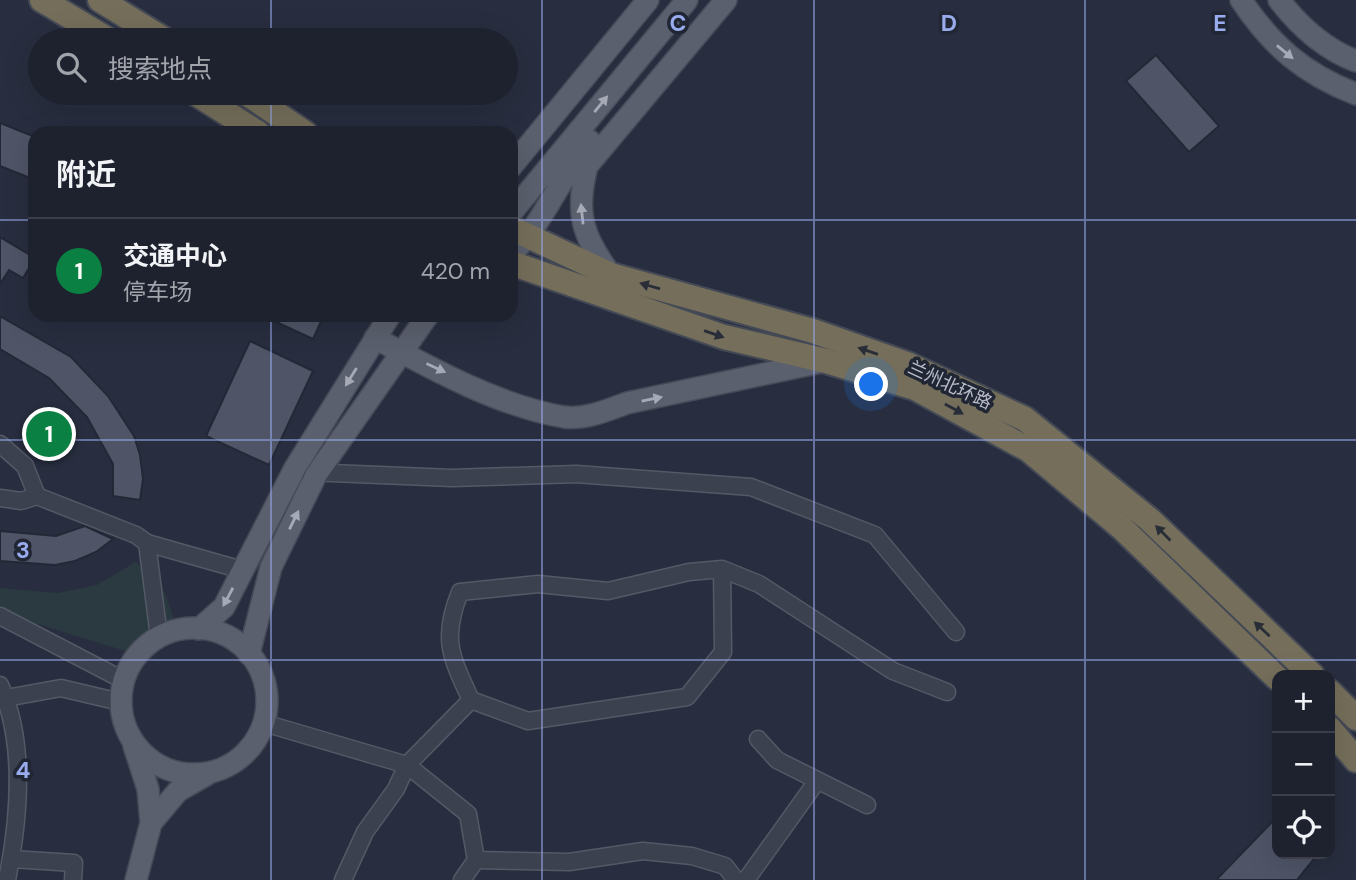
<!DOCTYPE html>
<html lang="zh">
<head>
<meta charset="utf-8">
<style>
	body { margin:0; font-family:"DM Sans","Noto Sans SC",sans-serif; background:#2b2f3b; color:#f1f3f6 }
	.controls { position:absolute; right:21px; bottom:21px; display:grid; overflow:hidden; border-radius:14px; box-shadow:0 7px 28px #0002 }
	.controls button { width:63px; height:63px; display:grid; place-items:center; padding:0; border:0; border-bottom:2px solid #3c3f4b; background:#1e222f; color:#f1f3f6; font:35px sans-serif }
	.you { position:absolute; left:872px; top:385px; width:24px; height:24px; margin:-18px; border:5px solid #fff; border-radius:50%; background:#1a73e8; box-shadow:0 0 0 10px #1a73e833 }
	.badge { display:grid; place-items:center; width:46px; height:46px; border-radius:50%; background:#0b8043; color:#fff; font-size:23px; font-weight:700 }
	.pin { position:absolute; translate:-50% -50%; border:4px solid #fff; box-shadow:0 2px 7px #0006 }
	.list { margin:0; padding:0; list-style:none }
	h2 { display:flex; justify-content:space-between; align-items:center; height:91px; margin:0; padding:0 28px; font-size:30px }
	h2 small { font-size:23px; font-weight:400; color:#a1a4aa }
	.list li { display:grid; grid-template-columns:46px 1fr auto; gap:21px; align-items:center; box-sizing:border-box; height:105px; padding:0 28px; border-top:2px solid #3c3f4b }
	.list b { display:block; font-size:26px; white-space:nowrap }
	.list p { margin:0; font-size:23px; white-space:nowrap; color:#a1a4aa }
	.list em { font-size:23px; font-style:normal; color:#a1a4aa }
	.icon { flex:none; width:38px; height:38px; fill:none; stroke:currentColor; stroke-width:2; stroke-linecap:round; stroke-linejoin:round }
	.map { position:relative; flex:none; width:1356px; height:880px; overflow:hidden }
	.search { position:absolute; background:#1e222f; box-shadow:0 7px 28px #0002; left:28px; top:28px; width:490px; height:77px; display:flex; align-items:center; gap:18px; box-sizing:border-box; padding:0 24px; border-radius:38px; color:#a1a4aa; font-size:26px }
	.panel { position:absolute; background:#1e222f; box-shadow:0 7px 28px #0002; left:28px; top:126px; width:490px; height:196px; border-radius:21px }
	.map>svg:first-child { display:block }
	.green { fill:#2a3a40 }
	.building { fill:#4f5567; stroke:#232836; stroke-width:2 }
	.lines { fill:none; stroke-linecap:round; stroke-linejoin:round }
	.minor-casing { stroke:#545966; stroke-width:19 }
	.major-casing { stroke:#464a58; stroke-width:24 }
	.highway-casing { stroke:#444956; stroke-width:28 }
	.minor { stroke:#3c414f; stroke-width:16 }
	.major { stroke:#5b606e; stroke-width:21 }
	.highway { stroke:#746e5a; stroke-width:24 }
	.oneway { fill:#a6aab7 }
	.oneway2 { fill:#292d38 }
	.grid { fill:none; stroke:#99acee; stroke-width:2; stroke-opacity:0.55 }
	.labels { text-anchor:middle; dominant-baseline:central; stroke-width:7; stroke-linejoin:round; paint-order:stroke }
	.street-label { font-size:18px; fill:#b9bcc9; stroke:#212634 }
	.grid-label { font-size:23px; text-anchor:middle; font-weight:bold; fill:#99acee; stroke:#212634; stroke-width:7; stroke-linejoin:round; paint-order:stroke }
</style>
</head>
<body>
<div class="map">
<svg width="1356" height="880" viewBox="0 0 1356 880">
	<rect width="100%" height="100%" fill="#282e3f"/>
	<path class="green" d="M136 562 164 591 177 627 151 659 28 621 0 608V588L58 593 97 585Z"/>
	<g class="building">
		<path d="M1156 55 1219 126 1189 152 1126 81Z"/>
		<path d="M0 123 35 137V180L0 166Z"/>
		<path d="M0 237 35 258 23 278 9 270 0 284Z"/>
		<path d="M261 315H324L313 339Z"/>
		<path d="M0 316 71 357 108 396 134 436 140 455 143 479 140 500 113 496V464L87 417 49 378 0 349Z"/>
		<path d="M250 341 313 371 269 465 206 436Z"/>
		<path d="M85 526 113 539 96 552 75 561 55 565 0 561V531L56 536Z"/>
		<path d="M1277 817V854H1318L1297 880H1216Z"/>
	</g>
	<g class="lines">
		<g class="minor-casing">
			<g id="minor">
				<path d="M0 444 25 466 37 496"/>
				<path d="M307 472 452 478 576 474 751 487 875 535 956 632"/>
				<path d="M0 498 21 501 37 496 136 535 147 543 159 637"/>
				<path d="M147 543 242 570"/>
				<path d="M722 569 723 652 687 697 528 721 471 700C451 657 441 639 460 592L538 584 608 591 689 572 722 569 759 584 893 671 947 692"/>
				<path d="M0 616 123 680"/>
				<path d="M0 685C26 742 19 820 7 880"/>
				<path d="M6 698 61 688 120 702"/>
				<path d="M264 723 407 765 468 814 476 860 462 880"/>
				<path d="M758 739 777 760 867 805"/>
				<path d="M12 859 74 863 73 880"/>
				<path d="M476 860 569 862 643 851 692 856 725 866 736 880"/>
				<path d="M343 880 365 832 396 789 407 765 471 700"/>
				<path d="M746 880 817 781"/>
			</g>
		</g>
		<g class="major-casing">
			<g id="major">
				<path d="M1241 0C1272 46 1304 74 1356 94"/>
				<path d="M1279 0C1300 27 1324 49 1356 61"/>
				<path d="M511 167 648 0"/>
				<path d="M511 213 687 0"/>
				<path d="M511 255C544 222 560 177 590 141"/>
				<path d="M611 275C582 236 575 213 587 166L726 0"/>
				<path d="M375 338C432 369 499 406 564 417 585 420 608 410 627 403L826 361"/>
				<circle cx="194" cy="701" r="73"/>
				<path d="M199 629 224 607 295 468 390 315"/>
				<path d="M249 654 271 567 316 475 428 315"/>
				<path d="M134 746 148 789 151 823 136 880"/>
				<path d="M151 823 178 791 206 775"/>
			</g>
		</g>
		<g class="highway-casing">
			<g id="highway">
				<path d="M42 0 109 40"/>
				<path d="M100 0 165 40"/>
				<path d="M195 93 258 133"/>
				<path d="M246 93 305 133"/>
				<path d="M511 228 611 275 813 331 907 364 1025 419 1150 520 1312 675"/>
				<path d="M511 263 724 337 826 361 915 388 1029 450 1122 528 1277 678"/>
				<path d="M1330 692 1356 718"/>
				<path d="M1330 729 1356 760"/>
			</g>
		</g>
		<use href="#minor" class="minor"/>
		<use href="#major" class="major"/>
		<use href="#highway" class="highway"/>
	</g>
	<defs><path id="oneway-solid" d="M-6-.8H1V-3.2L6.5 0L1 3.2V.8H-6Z" transform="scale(1.75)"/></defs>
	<g class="oneway">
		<use href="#oneway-solid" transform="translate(1285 52) rotate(39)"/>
		<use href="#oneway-solid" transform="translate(601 104) rotate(-51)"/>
		<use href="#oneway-solid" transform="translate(582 214) rotate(-96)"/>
		<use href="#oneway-solid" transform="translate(436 368) rotate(25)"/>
		<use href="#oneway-solid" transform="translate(351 377) rotate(122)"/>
		<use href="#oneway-solid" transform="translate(652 399) rotate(-11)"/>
		<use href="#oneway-solid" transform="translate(294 520) rotate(-64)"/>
		<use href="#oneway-solid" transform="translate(228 597) rotate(118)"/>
	</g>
	<g class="oneway2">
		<use href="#oneway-solid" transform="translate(650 286) rotate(-164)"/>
		<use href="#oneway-solid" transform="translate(714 334) rotate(19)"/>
		<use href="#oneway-solid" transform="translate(868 351) rotate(-161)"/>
		<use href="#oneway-solid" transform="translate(954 409) rotate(29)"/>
		<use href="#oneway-solid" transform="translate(1163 533) rotate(-135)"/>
		<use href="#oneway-solid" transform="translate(1262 629) rotate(-137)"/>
	</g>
	<path class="grid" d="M271 0V40M542 0V880M814 0V880M1085 0V880M271 93V133M0 220H35M511 220H1356M271 315V880M0 440H1356M0 660H1356"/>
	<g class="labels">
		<g class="street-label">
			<text transform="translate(950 385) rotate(25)">兰州北环路</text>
		</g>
	</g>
	<g class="grid-label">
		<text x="678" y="31">C</text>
		<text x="949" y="31">D</text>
		<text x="1220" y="31">E</text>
		<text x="23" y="558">3</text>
		<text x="23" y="778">4</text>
	</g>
</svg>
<div class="controls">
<button>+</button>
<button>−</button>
<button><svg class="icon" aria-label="locate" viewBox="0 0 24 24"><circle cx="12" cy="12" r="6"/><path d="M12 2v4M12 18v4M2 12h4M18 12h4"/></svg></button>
</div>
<div class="you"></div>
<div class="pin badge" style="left:49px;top:434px">1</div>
<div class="search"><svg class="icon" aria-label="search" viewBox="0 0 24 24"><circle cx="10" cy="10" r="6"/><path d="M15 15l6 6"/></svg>搜索地点</div>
<section class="panel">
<h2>附近<small></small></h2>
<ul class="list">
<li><span class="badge">1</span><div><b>交通中心</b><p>停车场</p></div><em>420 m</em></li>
</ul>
</section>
</div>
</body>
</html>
